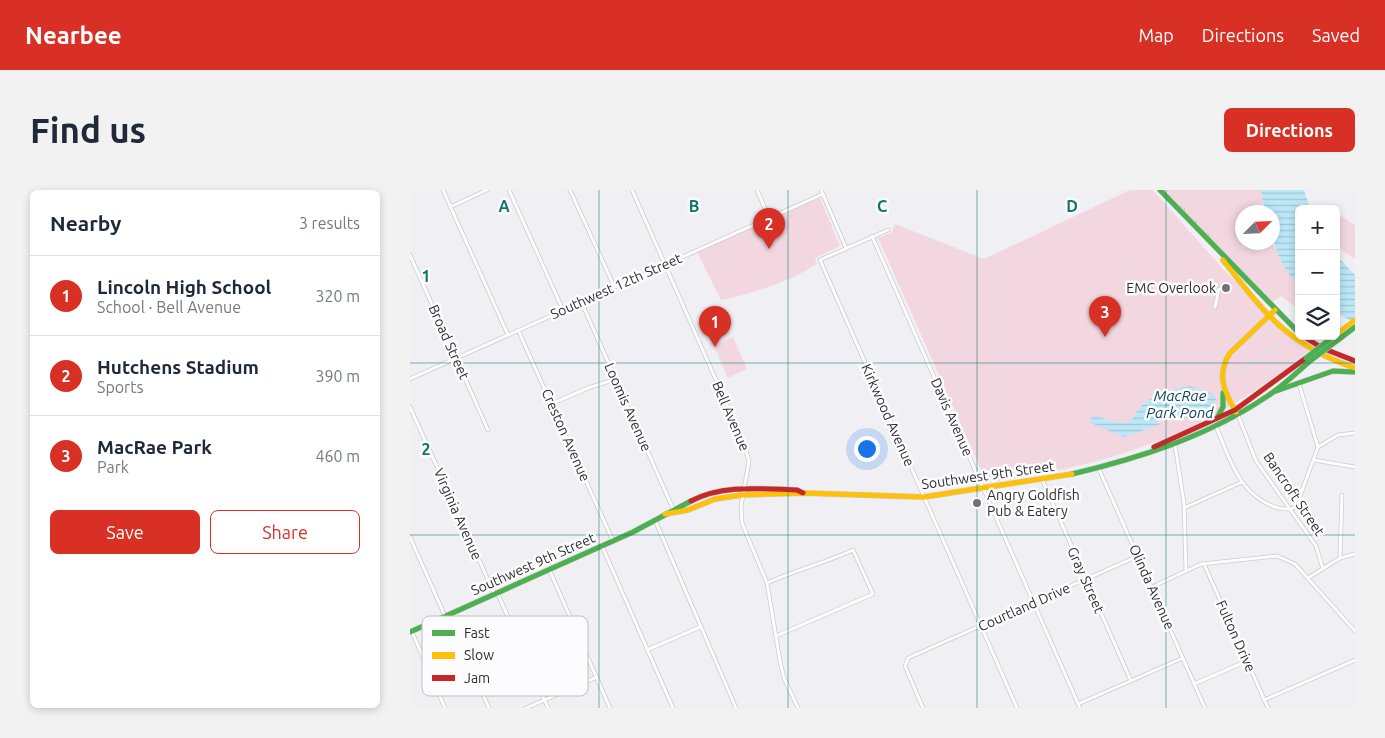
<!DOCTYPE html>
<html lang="en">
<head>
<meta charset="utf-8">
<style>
	body { margin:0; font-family:Ubuntu,sans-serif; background:#f2f2f3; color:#1f2937 }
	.controls { position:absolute; right:15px; top:15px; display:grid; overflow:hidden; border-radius:8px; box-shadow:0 2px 8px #0003 }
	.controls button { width:45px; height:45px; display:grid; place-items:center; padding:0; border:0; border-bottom:1px solid #e0e1e3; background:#fff; color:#1f2937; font:25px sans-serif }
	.compass { position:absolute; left:825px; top:15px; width:45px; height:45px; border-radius:50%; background:#fff; box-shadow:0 2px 8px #0003; rotate:66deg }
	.you { position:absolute; left:456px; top:258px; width:18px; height:18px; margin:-12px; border:4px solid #fff; border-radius:50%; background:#1a73e8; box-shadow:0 0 0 8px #1a73e833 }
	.badge { display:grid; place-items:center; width:32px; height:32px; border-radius:50%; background:#d93025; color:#fff; font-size:16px; font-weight:700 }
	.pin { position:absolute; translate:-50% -41px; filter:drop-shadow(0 1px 2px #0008) }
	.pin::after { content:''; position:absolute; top:26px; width:18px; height:15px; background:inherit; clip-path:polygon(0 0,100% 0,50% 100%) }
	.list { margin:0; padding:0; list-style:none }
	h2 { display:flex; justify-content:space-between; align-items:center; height:65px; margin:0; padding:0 20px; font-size:21px }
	h2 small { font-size:16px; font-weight:400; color:#747a83 }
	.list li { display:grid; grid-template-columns:32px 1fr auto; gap:15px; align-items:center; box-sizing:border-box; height:80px; padding:0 20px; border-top:1px solid #e0e1e3 }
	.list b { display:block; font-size:19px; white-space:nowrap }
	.list p { margin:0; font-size:16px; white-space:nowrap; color:#747a83 }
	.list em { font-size:16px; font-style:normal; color:#747a83 }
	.actions { display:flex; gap:10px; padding:15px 20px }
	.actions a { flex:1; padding:11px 0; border:1px solid #d93025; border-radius:8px; text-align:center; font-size:18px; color:#d93025 }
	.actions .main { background:#d93025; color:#fff }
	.icon { flex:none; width:28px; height:28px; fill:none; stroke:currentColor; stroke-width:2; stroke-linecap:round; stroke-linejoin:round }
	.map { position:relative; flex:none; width:945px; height:518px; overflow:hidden; border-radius:8px }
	header { display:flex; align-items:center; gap:30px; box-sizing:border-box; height:70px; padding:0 25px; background:#d93025; color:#fff }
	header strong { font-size:24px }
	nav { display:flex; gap:28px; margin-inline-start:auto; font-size:18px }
	.intro { display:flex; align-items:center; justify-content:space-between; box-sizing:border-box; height:120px; padding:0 30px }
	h1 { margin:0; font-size:35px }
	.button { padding:12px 22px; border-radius:8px; background:#d93025; color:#fff; font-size:18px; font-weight:700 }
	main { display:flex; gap:30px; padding:0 30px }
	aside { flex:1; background:#fff; border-radius:8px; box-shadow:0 2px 8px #0003 }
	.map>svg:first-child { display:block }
	.grass { fill:url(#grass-tufts) }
	.park { fill:#f3d7e0 }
	.water { fill:url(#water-rules) }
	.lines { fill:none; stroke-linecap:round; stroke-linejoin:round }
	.stream { stroke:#bbe7f7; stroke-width:1 }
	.street-casing { stroke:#cbcbce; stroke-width:4.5 }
	.fast-casing { stroke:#cbcbce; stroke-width:6 }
	.slow-casing { stroke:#cbcbce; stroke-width:6 }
	.jam-casing { stroke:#cbcbce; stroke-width:6 }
	.street { stroke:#fdfdfd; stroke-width:3 }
	.fast { stroke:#4caf50; stroke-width:5 }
	.slow { stroke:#ffc107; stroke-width:5 }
	.jam { stroke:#c62828; stroke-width:5 }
	.fast-bridge-casing { stroke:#cbcbce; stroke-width:6; stroke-linecap:butt }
	.fast-bridge { stroke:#4caf50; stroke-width:5 }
	.grid { fill:none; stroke:#0f766e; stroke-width:1; stroke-opacity:0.55 }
	.poi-dot { fill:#727275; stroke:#fcfcfe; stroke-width:2 }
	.labels { text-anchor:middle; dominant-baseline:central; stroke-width:5; stroke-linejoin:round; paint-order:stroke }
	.street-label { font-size:14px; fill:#2e2e31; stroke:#fcfcfe }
	.poi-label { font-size:14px; fill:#2e2e31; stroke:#fcfcfe; text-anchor:end }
	.water-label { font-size:15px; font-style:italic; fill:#053f4e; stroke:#fcfcfe }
	.key { fill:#fcfcfe; stroke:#bebec0; stroke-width:1 }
	.key-label { font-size:14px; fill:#2e2e31 }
	.grid-label { font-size:16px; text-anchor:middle; font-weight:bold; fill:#0f766e; stroke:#fcfcfe; stroke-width:5; stroke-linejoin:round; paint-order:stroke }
</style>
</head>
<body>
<header>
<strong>Nearbee</strong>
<nav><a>Map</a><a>Directions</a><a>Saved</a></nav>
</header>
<div class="intro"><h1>Find us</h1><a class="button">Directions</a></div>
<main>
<aside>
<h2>Nearby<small>3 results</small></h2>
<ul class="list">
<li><span class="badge">1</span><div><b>Lincoln High School</b><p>School · Bell Avenue</p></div><em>320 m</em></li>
<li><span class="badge">2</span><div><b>Hutchens Stadium</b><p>Sports</p></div><em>390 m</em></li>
<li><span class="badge">3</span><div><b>MacRae Park</b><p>Park</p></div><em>460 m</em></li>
</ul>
<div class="actions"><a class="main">Save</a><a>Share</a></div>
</aside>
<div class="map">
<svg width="945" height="518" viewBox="0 0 945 518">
	<defs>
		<pattern id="grass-tufts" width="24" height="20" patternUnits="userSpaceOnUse" patternTransform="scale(1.25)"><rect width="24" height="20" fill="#f3d7e0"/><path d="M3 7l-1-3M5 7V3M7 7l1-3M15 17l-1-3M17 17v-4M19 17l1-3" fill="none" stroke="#d1b9c1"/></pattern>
		<pattern id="water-rules" width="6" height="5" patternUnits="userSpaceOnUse" patternTransform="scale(1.25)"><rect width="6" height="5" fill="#bbe7f7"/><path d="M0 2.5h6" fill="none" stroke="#a1c6d4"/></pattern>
	</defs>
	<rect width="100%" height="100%" fill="#f0f0f4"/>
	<path class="grass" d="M754 0H768L867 104 860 110Z"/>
	<g class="park">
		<path d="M720 0H743L813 79 899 161C798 243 704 275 577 293L468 48 482 42 485 34 574 69Z"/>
		<path d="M757 0H852L854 22H832V52L862 53 889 94V120L871 106 861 113 856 104Z"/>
		<path d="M410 8 430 56 405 68 407 74C377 93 346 102 311 110L287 62Z"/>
		<path d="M926 23 945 35V69L934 62 926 54Z"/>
		<path d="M323 147 337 179 318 188 304 156Z"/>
	</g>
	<g class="water">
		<path d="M851 0H894L900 19H889V96C867 72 862 54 862 22H855Z"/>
		<path d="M926 65 945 85V133L926 123Z"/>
		<path d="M780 196 805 205 806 210C791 229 769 231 747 227L750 234 714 247 679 232 683 225C692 227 704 234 714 233 724 232 724 224 730 217 742 205 764 198 780 196Z"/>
	</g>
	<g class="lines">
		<path class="stream" d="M828 183 871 152"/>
		<g class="street-casing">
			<g id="street">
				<path d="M33 0 98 145"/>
				<path d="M99 0 153 120"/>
				<path d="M160 0 204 96"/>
				<path d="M222 0 333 251 339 271 331 316 332 333 357 393 370 471 374 488 388 518"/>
				<path d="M347 0 359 28"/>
				<path d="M411 0 436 58"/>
				<path d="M40 17 77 0"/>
				<path d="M478 40 410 70 607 518"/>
				<path d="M462 46 670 518"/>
				<path d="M0 65 78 240"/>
				<path d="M171 111 264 321"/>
				<path d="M805 117 809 99"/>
				<path d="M108 140 203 351"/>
				<path d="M0 189 413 4"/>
				<path d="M141 214 178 198 206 189"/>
				<path d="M0 217 84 403"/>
				<path d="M828 225 846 271 906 356 913 379"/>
				<path d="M806 237C814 254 821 278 833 293 843 307 868 325 886 317L908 257 889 194"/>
				<path d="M765 255 774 313 776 381"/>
				<path d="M908 257 928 245 945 243"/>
				<path d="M904 270 945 277"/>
				<path d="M688 277 795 518"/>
				<path d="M632 289 721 491"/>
				<path d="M774 318 832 292"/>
				<path d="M245 330 326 518"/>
				<path d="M0 347 35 426"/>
				<path d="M192 356 263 518"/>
				<path d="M930 368 932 305"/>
				<path d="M794 374 858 518"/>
				<path d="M139 379 200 518"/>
				<path d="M898 388 930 368 945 364"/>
				<path d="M357 393C386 380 415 373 443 360L463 404 366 446"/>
				<path d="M742 397 791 374 867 366 885 374 945 441"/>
				<path d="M87 402 138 518"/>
				<path d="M37 425 79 518"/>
				<path d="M2 442 35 518"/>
				<path d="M237 460 290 437"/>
				<path d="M784 494 837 471"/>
				<path d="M854 510 945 470"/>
				<path d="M668 514 773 468"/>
				<path d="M116 518 187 487"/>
				<path d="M513 518 495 476 498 468 728 366"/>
			</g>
		</g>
		<g class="fast-casing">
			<g id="fast">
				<path d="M750 0 889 143"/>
				<path d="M866 201 923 181 945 182"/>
				<path d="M807 228 813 217V203"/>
				<path d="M662 284C730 268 798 246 856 207 872 197 886 183 900 171"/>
				<path d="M0 442 223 342 281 311"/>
			</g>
		</g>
		<g class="slow-casing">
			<g id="slow">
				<path d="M813 70C855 124 878 155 945 178"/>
				<path d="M926 145 945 130"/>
				<path d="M826 222C814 202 806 184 820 163L865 120"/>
				<path d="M255 324 278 320 305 309 332 305 393 303 514 307 662 284"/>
			</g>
		</g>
		<g class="jam-casing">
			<g id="jam">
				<path d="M893 146 912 158 945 171"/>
				<path d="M744 257 825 220 896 168"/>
				<path d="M281 311C313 294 352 299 387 300L393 303"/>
			</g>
		</g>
		<use href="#street" class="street"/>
		<use href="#fast" class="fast"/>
		<use href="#slow" class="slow"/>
		<use href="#jam" class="jam"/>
		<g class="fast-bridge-casing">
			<g id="fast-bridge">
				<path d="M896 168 924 146"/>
				<path d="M900 171 945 137"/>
			</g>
		</g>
		<use href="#fast-bridge" class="fast-bridge"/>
	</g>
	<path class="grid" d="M189 0V518M378 0V518M567 0V518M756 0V518M0 173H945M0 345H945"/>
	<g class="poi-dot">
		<circle cx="816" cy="98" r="5"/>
		<circle cx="567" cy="313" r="5"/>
	</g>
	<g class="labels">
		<g class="street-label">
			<text transform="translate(206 96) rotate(-24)">Southwest 12th Street</text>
			<text transform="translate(39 152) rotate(66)">Broad Street</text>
			<text transform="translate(218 217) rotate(66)">Loomis Avenue</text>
			<text transform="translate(478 225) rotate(66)">Kirkwood Avenue</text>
			<text transform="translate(321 226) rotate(67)">Bell Avenue</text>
			<text transform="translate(542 227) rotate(66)">Davis Avenue</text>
			<text transform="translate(156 245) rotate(66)">Creston Avenue</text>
			<text transform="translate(578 285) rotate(-8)">Southwest 9th Street</text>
			<text transform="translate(884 304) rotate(56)">Bancroft Street</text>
			<text transform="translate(48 324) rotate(66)">Virginia Avenue</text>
			<text transform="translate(123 374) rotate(-24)">Southwest 9th Street</text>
			<text transform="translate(676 390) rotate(66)">Gray Street</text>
			<text transform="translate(742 397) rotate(66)">Olinda Avenue</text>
			<text transform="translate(614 417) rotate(-24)">Courtland Drive</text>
			<text transform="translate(826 446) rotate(66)">Fulton Drive</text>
		</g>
		<g class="poi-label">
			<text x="806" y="98">EMC Overlook</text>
			<text x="577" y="305" text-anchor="start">Angry Goldfish<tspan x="577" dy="16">Pub &amp; Eatery</tspan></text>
		</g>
		<g class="water-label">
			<text x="770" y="205">MacRae<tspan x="770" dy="17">Park Pond</tspan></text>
		</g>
	</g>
	<rect x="12" y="426" width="166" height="80" rx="8" class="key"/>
	<rect x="22" y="440" width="23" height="6" fill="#4caf50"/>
	<rect x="22" y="462" width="23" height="7" fill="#ffc107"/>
	<rect x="22" y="485" width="23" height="6" fill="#c62828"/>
	<g class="key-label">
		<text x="54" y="448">Fast</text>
		<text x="54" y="470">Slow</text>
		<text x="54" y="493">Jam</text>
	</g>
	<g class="grid-label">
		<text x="94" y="22">A</text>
		<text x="284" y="22">B</text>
		<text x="472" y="22">C</text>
		<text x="662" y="22">D</text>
		<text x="16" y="92">1</text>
		<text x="16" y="265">2</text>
	</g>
</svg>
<div class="controls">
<button>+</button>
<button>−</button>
<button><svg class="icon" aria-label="layers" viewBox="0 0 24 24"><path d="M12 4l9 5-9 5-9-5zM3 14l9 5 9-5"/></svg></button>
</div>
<svg class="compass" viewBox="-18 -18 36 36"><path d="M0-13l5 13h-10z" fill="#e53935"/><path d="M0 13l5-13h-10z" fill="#747a83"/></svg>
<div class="you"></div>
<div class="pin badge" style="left:305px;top:157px">1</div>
<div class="pin badge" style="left:359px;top:59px">2</div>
<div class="pin badge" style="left:695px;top:147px">3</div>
</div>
</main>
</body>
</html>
